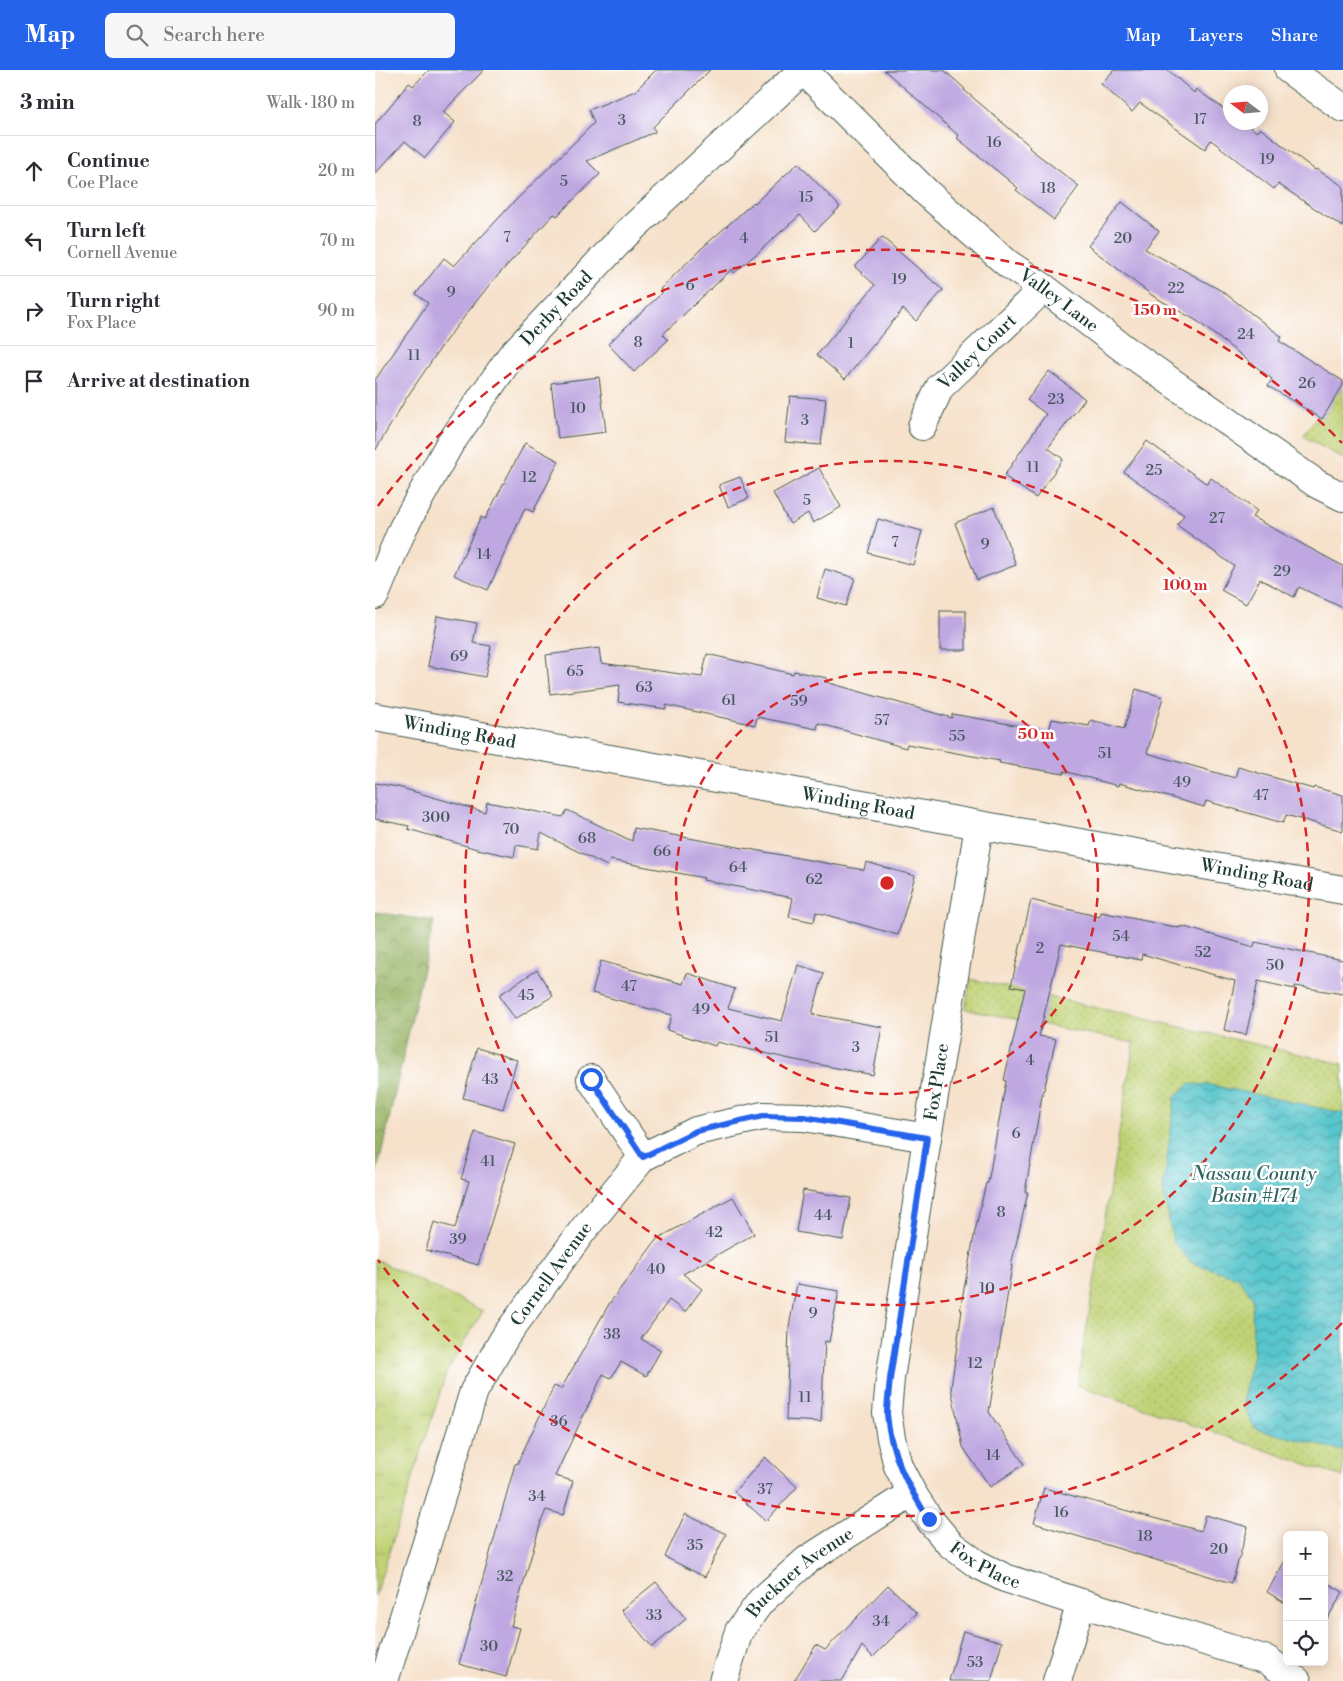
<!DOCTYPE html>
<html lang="en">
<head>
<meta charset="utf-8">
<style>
	body { margin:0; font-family:"Libre Bodoni",serif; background:#f7f7f7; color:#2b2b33 }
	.controls { position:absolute; right:15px; bottom:15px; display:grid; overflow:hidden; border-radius:8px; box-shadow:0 2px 12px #0003 }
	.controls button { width:45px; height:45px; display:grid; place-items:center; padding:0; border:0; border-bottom:1px solid #e1e1e2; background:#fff; color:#2b2b33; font:25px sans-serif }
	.compass { position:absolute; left:848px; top:15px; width:45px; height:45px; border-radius:50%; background:#fff; box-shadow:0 2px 12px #0003; rotate:286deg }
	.stop { position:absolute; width:15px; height:15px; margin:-11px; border:4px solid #2563eb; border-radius:50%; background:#fff }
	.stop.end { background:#2563eb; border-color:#fff; box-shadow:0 1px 5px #0008 }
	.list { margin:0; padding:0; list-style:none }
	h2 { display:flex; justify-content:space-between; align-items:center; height:65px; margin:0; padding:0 20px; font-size:21px }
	h2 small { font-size:16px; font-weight:400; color:#7c7c81 }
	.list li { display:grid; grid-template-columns:32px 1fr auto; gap:15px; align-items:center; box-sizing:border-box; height:70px; padding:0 20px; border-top:1px solid #e1e1e2 }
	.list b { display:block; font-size:19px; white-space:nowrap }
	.list p { margin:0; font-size:16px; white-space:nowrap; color:#7c7c81 }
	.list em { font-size:16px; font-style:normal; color:#7c7c81 }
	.icon { flex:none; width:28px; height:28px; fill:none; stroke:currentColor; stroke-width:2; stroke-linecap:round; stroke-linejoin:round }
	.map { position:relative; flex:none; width:968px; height:1611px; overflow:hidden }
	header { display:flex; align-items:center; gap:30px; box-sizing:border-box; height:70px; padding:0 25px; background:#2563eb; color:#fff }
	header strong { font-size:24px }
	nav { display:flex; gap:28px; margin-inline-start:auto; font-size:18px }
	.search { width:350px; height:45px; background:#f7f7f7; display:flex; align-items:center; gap:12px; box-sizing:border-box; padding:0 18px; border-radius:8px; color:#7c7c81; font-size:19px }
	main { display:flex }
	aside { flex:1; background:#fff }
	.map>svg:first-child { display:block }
	.grass { fill:url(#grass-dots); stroke:#708854 }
	.forest { fill:url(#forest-crowns); stroke:#5c784d }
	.park { fill:url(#park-tufts); stroke:#708854 }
	.water { fill:url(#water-waves); stroke:#3c8280 }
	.building { fill:#bfa8e1 }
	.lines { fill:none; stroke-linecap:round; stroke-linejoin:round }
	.street-casing { stroke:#3f564a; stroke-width:30 }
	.street { stroke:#fff; stroke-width:28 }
	.route { stroke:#2563eb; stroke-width:6 }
	.ring { fill:none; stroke:#d62828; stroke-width:2.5; stroke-dasharray:9 6 }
	.labels { text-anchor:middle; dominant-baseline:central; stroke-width:5; stroke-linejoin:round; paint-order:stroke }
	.number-label { font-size:15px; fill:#47585f }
	.street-label { font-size:18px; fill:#1f3d34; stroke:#fff }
	.water-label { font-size:19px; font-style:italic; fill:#306662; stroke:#fff }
	.centre { fill:#d62828; stroke:#fff; stroke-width:2.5 }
	.ring-label { font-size:15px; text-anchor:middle; font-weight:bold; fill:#d62828; stroke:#fff; stroke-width:5; stroke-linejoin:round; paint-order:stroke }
</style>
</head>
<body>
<header>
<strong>Map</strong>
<div class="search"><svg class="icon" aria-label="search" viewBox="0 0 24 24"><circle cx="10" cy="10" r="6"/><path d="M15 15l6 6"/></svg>Search here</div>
<nav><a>Map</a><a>Layers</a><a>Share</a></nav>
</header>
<main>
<aside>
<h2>3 min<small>Walk · 180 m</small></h2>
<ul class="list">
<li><svg class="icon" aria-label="ahead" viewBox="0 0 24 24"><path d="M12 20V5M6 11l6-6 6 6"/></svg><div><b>Continue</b><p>Coe Place</p></div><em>20 m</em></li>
<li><svg class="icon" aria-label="left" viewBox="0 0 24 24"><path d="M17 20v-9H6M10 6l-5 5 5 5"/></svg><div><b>Turn left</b><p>Cornell Avenue</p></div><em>70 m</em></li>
<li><svg class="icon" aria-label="right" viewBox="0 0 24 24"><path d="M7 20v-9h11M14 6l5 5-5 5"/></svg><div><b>Turn right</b><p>Fox Place</p></div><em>90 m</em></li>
<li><svg class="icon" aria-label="arrive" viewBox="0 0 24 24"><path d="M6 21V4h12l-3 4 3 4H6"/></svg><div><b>Arrive at destination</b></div></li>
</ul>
</aside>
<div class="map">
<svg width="968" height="1611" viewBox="0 0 968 1611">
	<defs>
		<pattern id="grass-dots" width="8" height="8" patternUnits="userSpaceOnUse" patternTransform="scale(1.25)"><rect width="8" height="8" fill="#c0d275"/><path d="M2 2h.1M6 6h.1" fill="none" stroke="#a5b566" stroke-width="1.8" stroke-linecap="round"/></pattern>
		<pattern id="forest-crowns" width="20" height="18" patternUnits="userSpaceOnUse" patternTransform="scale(1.25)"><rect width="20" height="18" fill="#98b466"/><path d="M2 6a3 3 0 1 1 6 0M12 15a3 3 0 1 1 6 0" fill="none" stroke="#7b9455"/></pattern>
		<pattern id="park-tufts" width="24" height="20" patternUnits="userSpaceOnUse" patternTransform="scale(1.25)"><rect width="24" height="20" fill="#c0d275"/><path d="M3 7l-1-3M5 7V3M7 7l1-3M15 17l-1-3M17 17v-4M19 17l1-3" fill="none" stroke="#a5b566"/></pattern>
		<pattern id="water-waves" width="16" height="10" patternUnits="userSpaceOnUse" patternTransform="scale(1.25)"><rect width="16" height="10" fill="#59c6cd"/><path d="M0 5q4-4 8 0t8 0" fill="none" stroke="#49a2a7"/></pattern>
	</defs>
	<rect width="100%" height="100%" fill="#fff"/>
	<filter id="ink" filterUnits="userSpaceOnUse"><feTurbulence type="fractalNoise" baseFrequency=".02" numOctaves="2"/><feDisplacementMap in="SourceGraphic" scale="10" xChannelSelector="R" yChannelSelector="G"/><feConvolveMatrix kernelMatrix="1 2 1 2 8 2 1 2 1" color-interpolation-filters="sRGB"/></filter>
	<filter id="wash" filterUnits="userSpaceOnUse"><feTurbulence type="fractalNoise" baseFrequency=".0096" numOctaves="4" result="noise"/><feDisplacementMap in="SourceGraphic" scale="20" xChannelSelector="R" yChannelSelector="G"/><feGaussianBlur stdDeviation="1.12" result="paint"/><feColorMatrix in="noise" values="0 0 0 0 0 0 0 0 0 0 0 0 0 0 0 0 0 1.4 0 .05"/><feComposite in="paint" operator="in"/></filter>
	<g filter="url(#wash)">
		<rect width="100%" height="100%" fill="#f6e1ca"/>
		<g class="grass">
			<path d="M968 310V389L928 366Z"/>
			<path d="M596 909 968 994V1407L702 1315 759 973 590 939Z"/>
		</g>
		<path class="forest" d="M0 842 59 851 0 1111Z"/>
		<path class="park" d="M0 1189 108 1241 72 1301 0 1526Z"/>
		<path class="water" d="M815 1014 836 1015 968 1043V1381L881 1359 872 1345 868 1328 878 1284 877 1226 862 1207 817 1193 798 1172 788 1121 800 1026Z"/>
		<g id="blocks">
			<g class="building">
				<path d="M54 0H109L68 42 80 52 50 88 30 71 0 104V54L34 13 38 16Z"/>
				<path d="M281 0H335L278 57 280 62 212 91 225 104 182 146 179 144 115 214 71 270 32 327 0 381V310L53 233 41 224 69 188 79 196 136 135 219 53 214 40 260 21Z"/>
				<path d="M509 0H569L590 19 589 20 655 76 654 78 704 116 679 150 641 120 643 118 582 68 584 66Z"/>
				<path d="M739 0H793L819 23 821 19 856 44V52H868L882 62 885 58 940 100 941 99 968 116V157L903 114 899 119 836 70 830 79 765 33 757 42 726 14Z"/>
				<path d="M423 93 465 137 440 161 425 145 371 193 359 203 357 199 288 264 293 270 259 302 233 274 288 222 285 219 327 178 379 132 380 133Z"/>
				<path d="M747 132 784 161 770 179 847 221 907 267 904 271 968 311V315L947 349 893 316 897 309 822 251 778 226 713 176Z"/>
				<path d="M507 167 568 220 541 251 528 239 470 309 442 285 500 215 480 197Z"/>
				<path d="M674 301 710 329 673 378 688 389 661 428 629 406 671 344 652 330Z"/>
				<path d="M224 307 231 362 183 368 176 313Z"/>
				<path d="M415 326 451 329 446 375 410 372Z"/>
				<path d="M772 371 832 414 836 408 882 441 877 447 968 496V538L924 517 919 527 885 509 871 534 846 520 859 496 802 455 809 445 749 402Z"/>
				<path d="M150 373 184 391 158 442 150 438 113 520 79 505 106 447 110 449Z"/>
				<path d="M444 398 466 437 438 453 433 443 415 454 398 423Z"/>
				<path d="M365 407 374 428 353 437 344 415Z"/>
				<path d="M619 437 641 495 602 510 580 453Z"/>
				<path d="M503 449 547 461 538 495 493 483Z"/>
				<path d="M450 499 480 508 471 536 442 528Z"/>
				<rect x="565" y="541" width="26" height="39"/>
				<path d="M62 546 102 553 98 573 116 576 110 607 53 596Z"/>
				<path d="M224 578 226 593 327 607 332 584 418 604 419 601 452 608 451 612 577 648V644L674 661 677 649 714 656 716 650 749 659 761 619 788 627 772 683 860 708 863 697 938 719 939 717 968 725V761L911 745 908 753 831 731 829 737 744 713 743 716 689 701V704L624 693 625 691 532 674 531 678 443 653 442 659 382 647 380 655 291 635V639L243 632 245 615 175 624 171 585Z"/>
				<path d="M0 713 23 717 110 742 112 732 188 747 192 740 257 771 259 758 489 800 491 792 540 806 523 865 441 842 439 852 414 847 418 828 328 810 329 808 235 790 232 796 166 763 163 779 141 775 139 787 102 779 33 759 34 756 0 749Z"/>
				<path d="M656 830 725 847 726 842 805 858 806 856 879 877 880 872 968 890V924L920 916V919L883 911 871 965 849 960 860 911 767 884 766 890 686 874 664 966 681 969 669 1020H668L650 1122H653L636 1196H637L614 1342 649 1394 615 1417 588 1377 576 1318 587 1240H585L600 1161 611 1113H613L631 1011 629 1010 650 919 636 916Z"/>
				<path d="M226 891 308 914 312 903 360 919 353 938 407 951 423 895 449 903 437 944 507 957 498 1005 415 989 342 972 340 976 292 960 297 945 217 923Z"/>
				<path d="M162 900 178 926 140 949 124 925Z"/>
				<path d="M102 978 142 990 128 1039 88 1028Z"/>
				<path d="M100 1062 140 1074 103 1195 51 1180 59 1152 80 1158 94 1111 86 1109Z"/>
				<path d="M428 1120 476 1128 468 1170 421 1162Z"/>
				<path d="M358 1127 379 1164 308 1204 327 1219 310 1242 294 1230 266 1269 286 1280 271 1306 246 1292 236 1308 228 1304 180 1406 198 1411 188 1445 171 1440 166 1452 136 1556 145 1558 131 1607 84 1594 140 1394H142L179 1316 186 1319 234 1234 282 1169Z"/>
				<path d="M422 1214 464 1221 454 1272 450 1271 446 1352 411 1350 414 1257Z"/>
				<path d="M390 1387 422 1417 391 1451 359 1422Z"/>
				<path d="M669 1418 826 1461 831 1445 873 1457 857 1513 659 1453Z"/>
				<path d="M310 1444 351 1464 330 1507 290 1487Z"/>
				<path d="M911 1489H912V1534L892 1522Z"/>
				<path d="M949 1511 968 1522 949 1554Z"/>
				<path d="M281 1512 311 1549 277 1577 246 1540Z"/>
				<path d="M513 1515 542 1543 498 1587 487 1576 467 1611H419L441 1575 450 1580Z"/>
				<path d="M588 1561 627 1572 616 1611H574Z"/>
			</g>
		</g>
	</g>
	<g filter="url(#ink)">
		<use href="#blocks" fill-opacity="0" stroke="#3f564a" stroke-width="1"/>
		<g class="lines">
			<g class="street-casing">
				<g id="street">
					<path id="s1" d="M428 0 552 123 633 194 669 218 748 278 942 414 968 427"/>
					<path d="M914 0 968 38"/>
					<path id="s2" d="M547 356 565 317 669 218"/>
					<path id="s3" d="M0 525 28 458 74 375 136 286 251 164 428 0"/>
					<path id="s4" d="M0 647 968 820"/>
					<path id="s5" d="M604 756 552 1068 515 1309 512 1343 516 1368 523 1396 537 1423 554 1449 575 1474 602 1494 630 1508 706 1533 892 1590 922 1611"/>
					<path d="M216 1009 268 1087"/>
					<path id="s6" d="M9 1611 99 1321 130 1267 208 1160 268 1087 321 1061 388 1046 429 1047 552 1068"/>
					<path id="s7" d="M348 1611 364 1561 386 1531 432 1490 537 1423"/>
					<path d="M682 1611 706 1533"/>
				</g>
			</g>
			<use href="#street" class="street"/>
		</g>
	</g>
	<g class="lines" filter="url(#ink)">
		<path class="route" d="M216 1009 268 1087 321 1061 388 1046 429 1047 552 1068 515 1309C514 1321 512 1333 512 1344 515 1384 533 1417 554 1449"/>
	</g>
	<g class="ring">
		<circle cx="512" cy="813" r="211"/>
		<circle cx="512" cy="813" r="422"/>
		<path d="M967 1253A633 633 0 0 1 3 1190M3 436A633 633 0 0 1 967 373"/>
	</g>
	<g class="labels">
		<g class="number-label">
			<text x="825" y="49">17</text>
			<text x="247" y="50">3</text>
			<text x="42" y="51">8</text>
			<text x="619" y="72">16</text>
			<text x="892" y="89">19</text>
			<text x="189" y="111">5</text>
			<text x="673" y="118">18</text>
			<text x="431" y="127">15</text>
			<text x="132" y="167">7</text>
			<text x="369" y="168">4</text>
			<text x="748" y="168">20</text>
			<text x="524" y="209">19</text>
			<text x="315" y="215">6</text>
			<text x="801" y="218">22</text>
			<text x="76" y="222">9</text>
			<text x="871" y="264">24</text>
			<text x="263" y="272">8</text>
			<text x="476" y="273">1</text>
			<text x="39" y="285">11</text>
			<text x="932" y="313">26</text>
			<text x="681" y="329">23</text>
			<text x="203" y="338">10</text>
			<text x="430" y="350">3</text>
			<text x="658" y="397">11</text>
			<text x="779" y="400">25</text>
			<text x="154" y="407">12</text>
			<text x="432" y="430">5</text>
			<text x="842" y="448">27</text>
			<text x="520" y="472">7</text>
			<text x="610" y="474">9</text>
			<text x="109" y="484">14</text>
			<text x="907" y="501">29</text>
			<text x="84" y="586">69</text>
			<text x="200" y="601">65</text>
			<text x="269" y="617">63</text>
			<text x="354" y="630">61</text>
			<text x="424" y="631">59</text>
			<text x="507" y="650">57</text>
			<text x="582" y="666">55</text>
			<text x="730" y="683">51</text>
			<text x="807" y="712">49</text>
			<text x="886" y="725">47</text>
			<text x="61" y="747">300</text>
			<text x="136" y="759">70</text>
			<text x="212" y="768">68</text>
			<text x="287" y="781">66</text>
			<text x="363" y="797">64</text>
			<text x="439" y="809">62</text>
			<text x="746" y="866">54</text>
			<text x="665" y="878">2</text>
			<text x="828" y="882">52</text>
			<text x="900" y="895">50</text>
			<text x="254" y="916">47</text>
			<text x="151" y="925">45</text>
			<text x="326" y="939">49</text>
			<text x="397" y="967">51</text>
			<text x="481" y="977">3</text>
			<text x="655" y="990">4</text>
			<text x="115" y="1009">43</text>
			<text x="641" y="1063">6</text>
			<text x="113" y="1091">41</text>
			<text x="626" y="1142">8</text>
			<text x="448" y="1145">44</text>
			<text x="339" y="1162">42</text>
			<text x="83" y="1169">39</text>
			<text x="281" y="1199">40</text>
			<text x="612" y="1218">10</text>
			<text x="438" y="1243">9</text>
			<text x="237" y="1264">38</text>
			<text x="600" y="1293">12</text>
			<text x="430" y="1327">11</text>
			<text x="184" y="1351">36</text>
			<text x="618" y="1385">14</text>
			<text x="390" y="1419">37</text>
			<text x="162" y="1426">34</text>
			<text x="686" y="1442">16</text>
			<text x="770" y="1466">18</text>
			<text x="320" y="1475">35</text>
			<text x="844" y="1479">20</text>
			<text x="130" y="1506">32</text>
			<text x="279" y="1545">33</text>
			<text x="506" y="1551">34</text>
			<text x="114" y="1576">30</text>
			<text x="600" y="1592">53</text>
		</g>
		<g class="street-label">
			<text stroke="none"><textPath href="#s1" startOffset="345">Valley Lane</textPath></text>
			<text stroke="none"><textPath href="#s3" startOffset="342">Derby Road</textPath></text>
			<text stroke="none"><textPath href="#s2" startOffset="94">Valley Court</textPath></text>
			<text stroke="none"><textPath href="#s4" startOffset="86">Winding Road</textPath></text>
			<text stroke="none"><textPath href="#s4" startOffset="491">Winding Road</textPath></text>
			<text stroke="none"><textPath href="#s4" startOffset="896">Winding Road</textPath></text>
			<text transform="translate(562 1012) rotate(-81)">Fox Place</text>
			<text stroke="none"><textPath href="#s6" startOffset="444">Cornell Avenue</textPath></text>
			<text stroke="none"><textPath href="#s5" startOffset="784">Fox Place</textPath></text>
			<text stroke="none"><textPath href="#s7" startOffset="138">Buckner Avenue</textPath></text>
		</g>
		<g class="water-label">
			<text x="879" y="1104">Nassau County<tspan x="879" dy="22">Basin #174</tspan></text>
		</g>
	</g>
	<circle cx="512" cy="813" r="8" class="centre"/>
	<g class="ring-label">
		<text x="780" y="245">150 m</text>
		<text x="810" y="520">100 m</text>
		<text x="661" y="669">50 m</text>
	</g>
</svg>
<div class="controls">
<button>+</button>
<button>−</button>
<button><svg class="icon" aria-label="locate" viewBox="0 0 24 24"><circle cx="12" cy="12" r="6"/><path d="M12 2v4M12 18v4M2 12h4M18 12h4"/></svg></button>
</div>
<svg class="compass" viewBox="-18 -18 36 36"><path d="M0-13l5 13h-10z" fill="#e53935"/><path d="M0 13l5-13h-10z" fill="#7c7c81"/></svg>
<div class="stop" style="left:216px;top:1009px"></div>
<div class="stop end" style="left:554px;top:1449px"></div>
</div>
</main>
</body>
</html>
